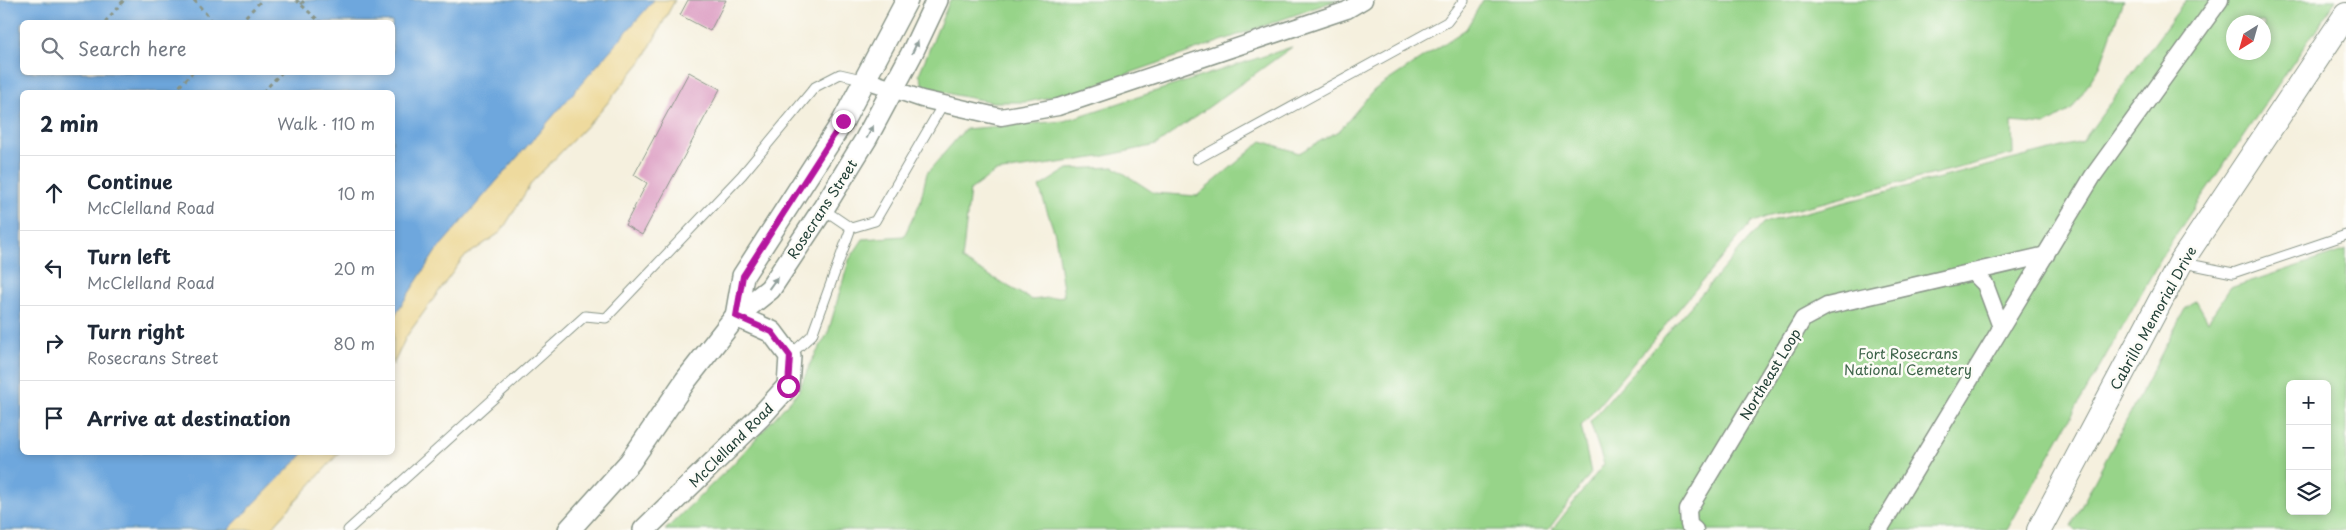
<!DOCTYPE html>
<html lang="en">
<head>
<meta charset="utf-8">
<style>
	body { margin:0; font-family:"Playpen Sans",sans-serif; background:#f2f2f3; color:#1f2937 }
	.controls { position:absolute; right:15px; bottom:15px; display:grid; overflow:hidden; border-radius:8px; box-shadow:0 2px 8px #0003 }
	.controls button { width:45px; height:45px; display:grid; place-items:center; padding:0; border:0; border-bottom:1px solid #e0e1e3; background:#fff; color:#1f2937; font:25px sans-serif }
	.compass { position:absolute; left:2226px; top:15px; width:45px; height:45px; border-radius:50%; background:#fff; box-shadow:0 2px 8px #0003; rotate:217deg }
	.stop { position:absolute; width:15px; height:15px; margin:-11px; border:4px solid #b5179e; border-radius:50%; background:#fff }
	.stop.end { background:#b5179e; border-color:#fff; box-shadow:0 1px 5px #0008 }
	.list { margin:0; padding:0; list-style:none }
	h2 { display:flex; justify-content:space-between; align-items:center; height:65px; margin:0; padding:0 20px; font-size:21px }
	h2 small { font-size:16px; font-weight:400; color:#747a83 }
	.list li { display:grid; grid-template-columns:32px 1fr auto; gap:15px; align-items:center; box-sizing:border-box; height:75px; padding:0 20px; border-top:1px solid #e0e1e3 }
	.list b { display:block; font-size:19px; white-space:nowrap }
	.list p { margin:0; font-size:16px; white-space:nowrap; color:#747a83 }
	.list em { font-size:16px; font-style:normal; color:#747a83 }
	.icon { flex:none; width:28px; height:28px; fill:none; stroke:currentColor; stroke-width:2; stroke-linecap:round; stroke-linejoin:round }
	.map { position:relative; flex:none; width:2346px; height:530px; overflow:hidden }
	.search { position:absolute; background:#fff; box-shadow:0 2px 8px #0003; left:20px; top:20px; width:375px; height:55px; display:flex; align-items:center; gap:12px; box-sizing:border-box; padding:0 18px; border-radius:8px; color:#747a83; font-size:19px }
	.panel { position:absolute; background:#fff; box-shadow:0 2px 8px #0003; left:20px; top:90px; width:375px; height:365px; border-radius:8px }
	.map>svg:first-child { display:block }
	.green { fill:#97d489; stroke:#5b885e; fill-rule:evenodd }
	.sand { fill:#eeda9e; stroke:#868c69 }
	.water { fill:#6ea7dd; stroke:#467288; fill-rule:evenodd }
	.building { fill:#dc9cc2 }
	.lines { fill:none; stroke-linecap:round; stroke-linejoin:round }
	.service-casing { stroke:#8a9689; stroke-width:11 }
	.minor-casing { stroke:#8a9689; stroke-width:19 }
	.tertiary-casing { stroke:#8a9689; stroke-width:24 }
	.secondary-casing { stroke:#8a9689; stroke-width:26 }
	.path { stroke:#8a9689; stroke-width:3; stroke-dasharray:4 4; stroke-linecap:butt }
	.service { stroke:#fff; stroke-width:9 }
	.minor { stroke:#fff; stroke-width:16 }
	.tertiary { stroke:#fff; stroke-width:21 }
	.secondary { stroke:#fff; stroke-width:24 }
	.oneway { fill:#8f9e9a }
	.route { stroke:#b5179e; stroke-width:6 }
	.labels { text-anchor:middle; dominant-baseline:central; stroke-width:5; stroke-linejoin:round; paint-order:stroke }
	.street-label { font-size:14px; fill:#1f3d34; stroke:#fdfcf7 }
	.park-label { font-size:14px; fill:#3d6349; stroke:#fdfcf7 }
</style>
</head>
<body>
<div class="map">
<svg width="2346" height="530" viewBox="0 0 2346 530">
	<rect width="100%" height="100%" fill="#fdfcf7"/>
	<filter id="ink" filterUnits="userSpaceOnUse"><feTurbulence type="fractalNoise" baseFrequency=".02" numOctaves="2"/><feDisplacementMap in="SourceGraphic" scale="10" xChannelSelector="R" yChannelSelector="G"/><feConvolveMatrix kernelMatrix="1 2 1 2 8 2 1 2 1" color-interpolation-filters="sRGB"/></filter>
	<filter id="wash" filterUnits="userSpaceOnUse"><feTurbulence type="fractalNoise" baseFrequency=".0096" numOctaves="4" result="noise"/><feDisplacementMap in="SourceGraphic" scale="20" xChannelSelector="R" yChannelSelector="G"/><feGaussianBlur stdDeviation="1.12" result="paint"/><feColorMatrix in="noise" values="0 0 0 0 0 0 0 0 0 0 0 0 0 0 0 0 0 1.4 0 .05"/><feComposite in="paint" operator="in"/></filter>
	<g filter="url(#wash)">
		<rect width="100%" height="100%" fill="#f5f0de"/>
		<g class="green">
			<path d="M950 0H1337L1082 90 1027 102H992L955 95 924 86 919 74Z"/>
			<path d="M1483 0H2123L2100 66 2072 109 2045 125 2012 122 2013 154 1766 217 1751 223 1581 426 1591 473 1548 530H665L733 464 798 392 811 362 828 333 849 260 863 239 904 236 920 203 927 173 965 129 1064 121 1292 47 1156 145 1100 157 995 172 970 190 962 260 1032 300 1064 296 1055 234 1039 187 1068 169 1114 167 1154 193 1197 196 1262 141 1299 153 1340 130 1374 90 1466 29Z"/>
			<path d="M2186 0H2336L2168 246 2007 530H1552L1604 464 1590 422 1763 223 2082 142ZM2234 22H2264V52H2234Z"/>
			<path d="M2346 250V530H2075L2071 526 2185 309 2196 300 2208 321 2230 288ZM2290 384H2327V511H2290Z"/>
		</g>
		<g class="sand">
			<path d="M550 0H675L644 58 600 112 532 182 501 232 463 258 406 337 393 365V218Z"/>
			<path d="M225 453H339L270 530H154Z"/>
		</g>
		<path class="water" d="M0 0H654L436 251 393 318 392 92H22V452L304 453 228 530H0ZM22 22H392V72H22Z"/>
		<g id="blocks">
			<g class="building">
				<path d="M688 0H726L710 31 680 15Z"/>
				<path d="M689 72 720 89 642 235 625 225 647 183 634 175Z"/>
			</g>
		</g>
	</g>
	<g filter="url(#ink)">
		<use href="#blocks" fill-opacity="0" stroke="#8a9689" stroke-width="1"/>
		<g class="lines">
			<g class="service-casing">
				<g id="service">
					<path d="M1197 159 1447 22 1464 0"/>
					<path d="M851 228 875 221 943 104"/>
					<path d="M2184 263 2233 273 2346 235"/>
					<path d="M790 355 812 335 851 228 823 209"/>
					<path d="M348 530 585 316 606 318 742 175 815 87 840 74 866 80"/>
				</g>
			</g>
			<g class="minor-casing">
				<g id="minor">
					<path d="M866 80 922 99 1001 117 1058 107 1347 10 1364 0"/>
					<path d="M1973 272 1985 284 2001 327"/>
					<path d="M1695 530 1689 525 1688 510 1803 319 1827 306 2046 255"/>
					<path d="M1879 530 2093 176 2220 0"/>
				</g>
			</g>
			<g class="tertiary-casing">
				<g id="tertiary">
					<path d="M736 316 743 276 843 121 907 0"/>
					<path d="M569 530 630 462 686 380 736 316 770 289 823 209 866 139 911 55 937 0"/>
					<path d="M644 530 760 417 788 386 790 356 772 332 736 316"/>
				</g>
			</g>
			<g class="secondary-casing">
				<path id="secondary" d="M2039 530 2181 262 2346 15"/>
			</g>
			<g class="path">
				<path d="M194 0 213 22"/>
				<path d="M296 0 320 22"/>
				<path d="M301 4 305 0"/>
				<path d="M105 22 124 0"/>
				<path d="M240 22 262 0"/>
				<path d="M174 92 193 72"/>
				<path d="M263 92 282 72"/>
			</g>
			<use href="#service" class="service"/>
			<use href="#minor" class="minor"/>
			<use href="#tertiary" class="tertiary"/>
			<use href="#secondary" class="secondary"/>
		</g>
		<defs><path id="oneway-solid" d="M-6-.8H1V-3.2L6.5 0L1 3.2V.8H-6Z" transform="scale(1.25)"/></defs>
		<g class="oneway">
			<use href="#oneway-solid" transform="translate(915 47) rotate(-65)"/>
			<use href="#oneway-solid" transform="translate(870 132) rotate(-62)"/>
			<use href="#oneway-solid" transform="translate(773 283) rotate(-54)"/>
		</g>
	</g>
	<g class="lines" filter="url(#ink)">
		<path class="route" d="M788 386 790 356 772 332 736 316 743 276 843 121"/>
	</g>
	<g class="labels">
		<g class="street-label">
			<text transform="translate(822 209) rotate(-57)">Rosecrans Street</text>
			<text transform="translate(2153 318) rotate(-61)">Cabrillo Memorial Drive</text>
			<text transform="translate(1770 374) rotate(-59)">Northeast Loop</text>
			<text transform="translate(731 445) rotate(-45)">McClelland Road</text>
		</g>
		<g class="park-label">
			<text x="1908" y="353">Fort Rosecrans<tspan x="1908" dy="16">National Cemetery</tspan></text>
		</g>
	</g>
</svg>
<div class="controls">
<button>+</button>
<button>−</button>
<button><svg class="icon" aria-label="layers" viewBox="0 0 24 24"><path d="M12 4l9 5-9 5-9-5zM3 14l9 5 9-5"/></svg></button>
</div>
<svg class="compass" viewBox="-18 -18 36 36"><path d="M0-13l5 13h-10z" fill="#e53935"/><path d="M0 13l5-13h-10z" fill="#747a83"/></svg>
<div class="stop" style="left:788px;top:386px"></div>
<div class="stop end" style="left:843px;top:121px"></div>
<div class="search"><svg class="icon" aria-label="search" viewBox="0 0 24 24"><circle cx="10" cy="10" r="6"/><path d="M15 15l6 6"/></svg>Search here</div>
<section class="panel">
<h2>2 min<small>Walk · 110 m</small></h2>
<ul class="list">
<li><svg class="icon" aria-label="ahead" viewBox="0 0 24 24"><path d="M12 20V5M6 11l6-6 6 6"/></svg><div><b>Continue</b><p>McClelland Road</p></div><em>10 m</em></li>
<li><svg class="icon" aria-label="left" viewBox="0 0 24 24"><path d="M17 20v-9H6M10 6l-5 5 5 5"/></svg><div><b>Turn left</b><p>McClelland Road</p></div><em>20 m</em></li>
<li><svg class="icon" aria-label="right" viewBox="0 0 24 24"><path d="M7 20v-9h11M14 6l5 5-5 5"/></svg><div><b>Turn right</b><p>Rosecrans Street</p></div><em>80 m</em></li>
<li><svg class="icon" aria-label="arrive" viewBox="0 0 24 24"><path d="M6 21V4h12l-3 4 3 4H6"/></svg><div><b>Arrive at destination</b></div></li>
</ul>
</section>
</div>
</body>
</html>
